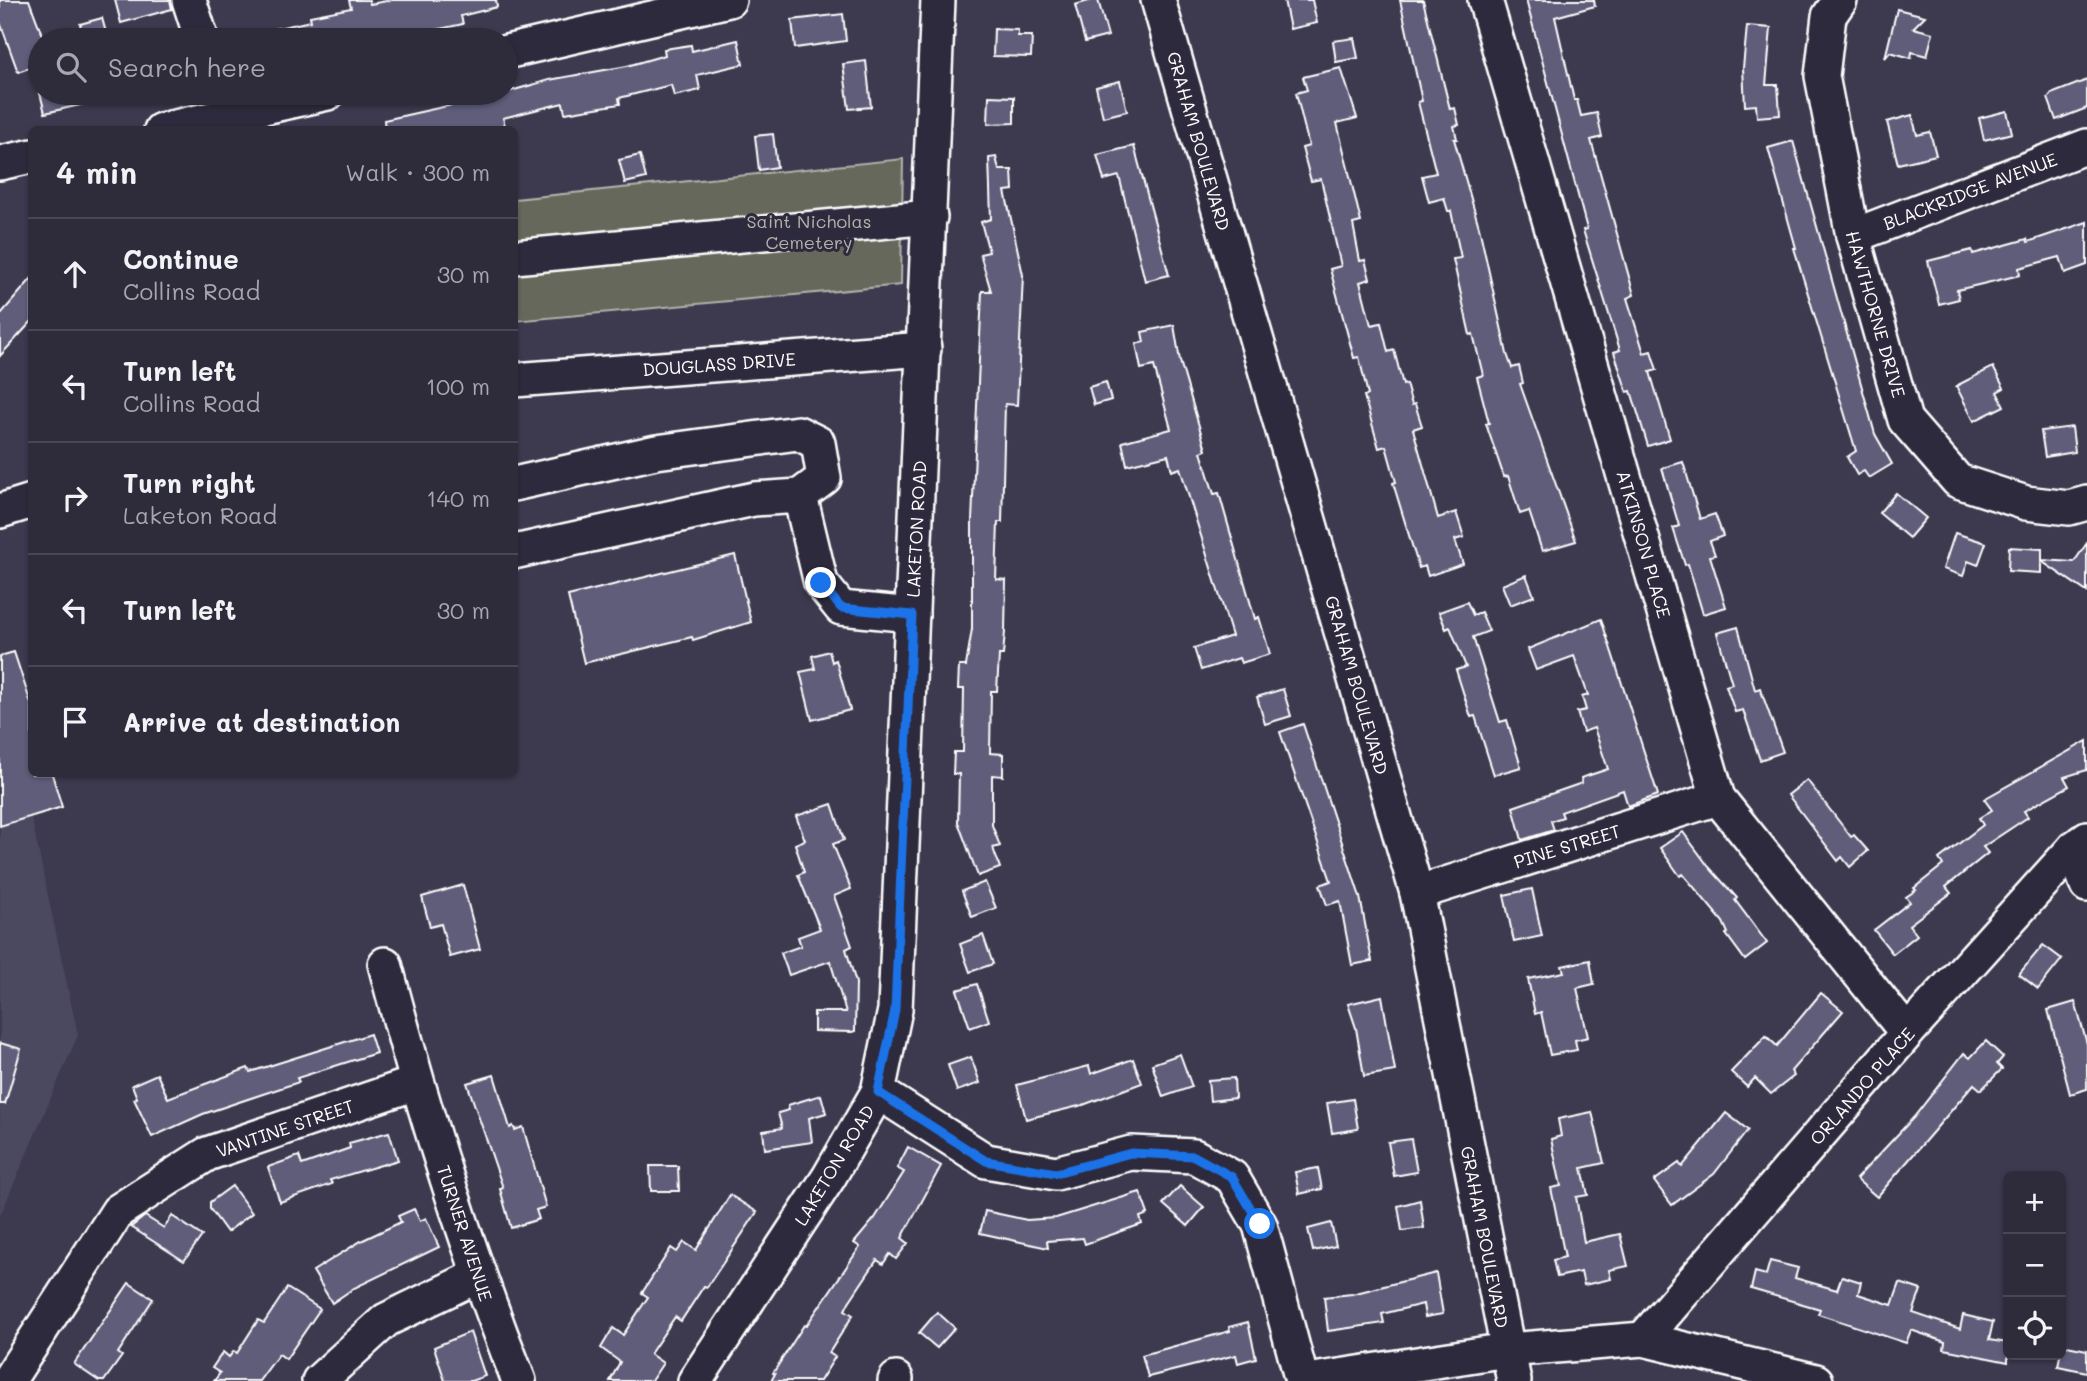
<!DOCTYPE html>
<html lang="en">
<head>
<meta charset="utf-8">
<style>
	body { margin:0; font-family:Mali,sans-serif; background:#3a3746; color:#f1f3f6 }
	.controls { position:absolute; right:21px; bottom:21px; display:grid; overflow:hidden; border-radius:10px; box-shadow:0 2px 5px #0004 }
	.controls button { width:63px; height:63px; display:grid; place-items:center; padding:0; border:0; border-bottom:2px solid #494755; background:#2e2b3b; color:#f1f3f6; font:35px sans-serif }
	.stop { position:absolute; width:21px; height:21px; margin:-16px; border:5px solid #1a73e8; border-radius:50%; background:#fff }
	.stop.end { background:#1a73e8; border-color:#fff; box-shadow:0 2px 7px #0008 }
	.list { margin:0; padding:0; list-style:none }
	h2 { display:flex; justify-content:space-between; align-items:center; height:91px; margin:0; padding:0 28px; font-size:30px }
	h2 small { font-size:23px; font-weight:400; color:#a7a7af }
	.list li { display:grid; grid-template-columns:46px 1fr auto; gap:21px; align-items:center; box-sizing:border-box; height:112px; padding:0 28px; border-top:2px solid #494755 }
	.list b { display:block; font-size:26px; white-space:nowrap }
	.list p { margin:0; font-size:23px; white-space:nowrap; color:#a7a7af }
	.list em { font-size:23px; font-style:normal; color:#a7a7af }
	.icon { flex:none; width:38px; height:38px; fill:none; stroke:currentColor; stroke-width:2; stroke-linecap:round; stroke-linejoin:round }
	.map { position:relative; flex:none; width:2087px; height:1381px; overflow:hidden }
	.search { position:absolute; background:#2e2b3b; box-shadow:0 2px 5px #0004; left:28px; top:28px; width:490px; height:77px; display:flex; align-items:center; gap:18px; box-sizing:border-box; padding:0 24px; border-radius:38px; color:#a7a7af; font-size:26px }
	.panel { position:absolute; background:#2e2b3b; box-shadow:0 2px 5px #0004; left:28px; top:126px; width:490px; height:651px; border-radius:10px }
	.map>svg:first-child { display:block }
	.built { fill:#4b485f }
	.green { fill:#65685a; stroke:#b2b4ac; stroke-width:2 }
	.building { fill:#5e5d7a; stroke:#fff; stroke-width:2 }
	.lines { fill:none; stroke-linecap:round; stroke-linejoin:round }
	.minor-casing { stroke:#fff; stroke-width:38 }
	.minor { stroke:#2f2a3d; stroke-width:33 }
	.route { stroke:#1a73e8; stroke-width:9 }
	.labels { text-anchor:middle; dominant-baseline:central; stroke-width:6; stroke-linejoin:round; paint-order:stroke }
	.street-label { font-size:18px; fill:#fff; stroke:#2f2a3d }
	.park-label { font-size:18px; fill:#b2b4ac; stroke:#2f2a3d }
</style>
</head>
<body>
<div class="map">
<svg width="2087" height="1381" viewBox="0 0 2087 1381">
	<rect width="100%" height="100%" fill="#3d394f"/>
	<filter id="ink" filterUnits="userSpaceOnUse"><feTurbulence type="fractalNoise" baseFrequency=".0143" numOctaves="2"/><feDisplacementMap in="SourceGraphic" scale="14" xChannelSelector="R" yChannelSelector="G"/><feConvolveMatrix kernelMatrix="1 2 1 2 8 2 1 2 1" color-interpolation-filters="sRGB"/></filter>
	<g filter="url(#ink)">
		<path class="built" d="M0 672 78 1035 0 1216Z"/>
		<path class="green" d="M903 159 901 285 515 321V199Z"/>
		<g class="building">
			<path d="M0 0H29L44 40H40V64L18 72 0 22Z"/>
			<path d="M115 0H170L172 9 121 23Z"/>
			<path d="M349 0H369L370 4 392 0H496L497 7 461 16 463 24 389 40H260L259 32 311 21 310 16 351 8Z"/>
			<path d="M1092 0H1098L1108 36 1085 42 1075 5Z"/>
			<path d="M1284 0H1312L1317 23 1290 29Z"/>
			<path d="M1400 0H1423L1450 109 1455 108 1459 125 1454 126 1457 139H1454L1479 227 1507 354 1512 368 1519 366 1523 383 1520 384 1576 541 1542 551 1529 511 1520 514 1508 476 1504 477 1486 424 1489 423 1477 377 1483 375 1473 334 1470 335 1453 259 1461 258 1451 211H1448L1444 198 1429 202 1422 176 1436 173 1418 102 1422 101Z"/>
			<path d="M1526 0H1594L1595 6 1555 17 1574 100H1577L1581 116 1597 113 1602 137 1591 140 1634 295 1627 298 1644 353 1651 351 1657 370 1650 372 1670 439 1648 446 1631 391 1627 392 1614 352 1620 350 1583 230 1587 229Z"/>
			<path d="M1897 9 1925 16 1913 28 1933 33 1927 56 1912 52 1911 58 1890 52 1885 58Z"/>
			<path d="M843 14 846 41 795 48 792 20Z"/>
			<path d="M102 18 108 40H84L80 24Z"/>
			<path d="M1747 26 1771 28 1766 85H1778L1780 115 1757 117 1756 105 1745 106 1743 68Z"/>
			<path d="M994 29 1018 30V36H1032L1031 57 993 56Z"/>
			<path d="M1354 38 1358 58 1336 62 1333 41Z"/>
			<path d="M738 40 743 64 697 75 700 90 674 96 671 85 619 98 620 104 565 113 563 103 503 118 506 130H385L384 120 497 95 549 80 627 66 665 55 664 49 691 45 692 51Z"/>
			<path d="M866 61 871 107 849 109 843 64Z"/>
			<path d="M1341 68 1357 118 1337 123 1361 222 1353 224 1360 261 1365 260 1370 279 1360 282 1371 325 1381 323 1388 352 1394 350 1403 385 1406 384 1412 405 1415 404 1422 426 1413 429 1438 518 1456 512 1464 537 1455 540 1463 564 1428 576 1425 566 1419 568 1393 483 1396 482 1386 446 1379 448 1364 396 1368 395 1359 357 1354 358 1330 269 1341 266 1321 179 1311 181 1302 148 1309 146 1296 93 1307 90 1303 77Z"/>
			<path d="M2087 80V108L2056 120 2048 98 2051 94Z"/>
			<path d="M1120 81 1127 111 1103 117 1096 87Z"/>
			<path d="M40 93H101L102 100 45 113Z"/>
			<path d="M989 96 1014 97V123L988 124Z"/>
			<path d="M2007 111 2012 133 1984 140 1979 118Z"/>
			<path d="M1912 115 1917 135 1930 132 1936 155 1898 164 1887 122Z"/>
			<path d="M773 134 777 167 759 170 755 136Z"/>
			<path d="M1793 141 1875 434 1892 464 1869 478 1864 471 1857 475 1847 457 1856 451 1794 248H1796L1768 148Z"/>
			<path d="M1134 146 1169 275 1145 281 1119 176 1104 180 1097 155Z"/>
			<path d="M640 155 646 178 625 183 619 160Z"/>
			<path d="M996 157 999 170H1012L1013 190 1005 191 1023 275 1017 405 1005 404 1002 522H998L996 579 1006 580 1005 632 1003 655H999L997 691H991L990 753 1003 754V776L992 775V825L1000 846 993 848 1000 868 978 876 958 822 959 774H953L954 752H963L964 689H958L959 666H966L972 629V521L982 291H991L980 254 989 252 981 222 991 219 989 158Z"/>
			<path d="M2087 222V265L2065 273 2060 257 2019 268 2020 275 1957 290 1959 299 1939 304 1928 261 1972 250 1973 254 2027 239 2028 242Z"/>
			<path d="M32 278V321L0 356V315Z"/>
			<path d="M1174 325 1180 361 1206 450 1201 452 1214 494 1219 493 1255 619 1259 617 1270 654 1241 663 1239 658 1201 670 1194 648 1232 636 1180 468 1172 471 1168 455 1127 465 1122 442 1171 429 1154 366 1141 369 1136 344 1144 342 1142 332Z"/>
			<path d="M1993 367 2004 388 1997 392 2004 406 1974 421 1956 386Z"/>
			<path d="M1106 382 1111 400 1094 405 1089 387Z"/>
			<path d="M2072 427 2075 452 2045 457 2041 431Z"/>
			<path d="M1683 462 1700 519 1715 514 1723 536 1710 541 1715 555 1710 556 1726 607 1703 614 1688 564 1685 565 1673 528 1679 526 1662 468Z"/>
			<path d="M1896 493 1926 518 1909 538 1879 513Z"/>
			<path d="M1955 533 1986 543 1978 565 1968 561 1963 576 1943 569Z"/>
			<path d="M2087 543V592L2041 561V573L2008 571 2009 547 2042 549V560L2074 562Z"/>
			<path d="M735 555 751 622 693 640 692 637 584 663 568 596Z"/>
			<path d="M1526 575 1534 596 1510 605 1502 585Z"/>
			<path d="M1467 602 1473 615 1481 612 1489 631 1473 637 1500 722 1507 720 1521 767 1494 775 1475 716 1471 717 1456 670 1466 667 1450 627 1446 629 1439 612Z"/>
			<path d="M1601 619 1658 795 1628 806 1623 790 1561 812 1563 817 1551 821 1554 830 1522 840 1513 807 1582 783 1581 778 1608 769 1594 728 1583 732 1577 712 1586 710 1582 697 1588 695 1574 656 1536 670 1528 649Z"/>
			<path d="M1738 627 1755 690 1760 688 1783 752 1760 760 1743 710 1735 712 1726 686 1732 684 1717 633Z"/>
			<path d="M829 651 832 662 836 660 850 710 812 720 800 672 815 669 812 656Z"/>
			<path d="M14 652 32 707V774H52L62 807 0 826V656Z"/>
			<path d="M1283 689 1291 716 1265 724 1257 697Z"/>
			<path d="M1303 724 1360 897 1372 961 1352 965 1340 901 1327 905 1320 885 1331 881 1280 732Z"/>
			<path d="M2087 741V770L2064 777 2069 786 2024 811 2028 817 1983 847 1988 853 1946 887 1951 893 1909 925 1917 935 1893 954 1874 930 1910 902 1906 897 1916 890 1914 888 1943 865 1939 859 1983 825 1979 818 1992 810 1984 799Z"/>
			<path d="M1807 780 1851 837 1854 835 1868 851 1850 867 1842 857 1838 861 1788 795Z"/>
			<path d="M832 804 844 840 833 844 851 889 834 896 852 946 846 949 856 983 855 1031 852 1032 814 1031V1012H846L830 961 789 975 781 953 801 946 798 937 820 929 798 875 804 872 795 844 805 840 796 816Z"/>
			<path d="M1683 832 1709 867 1737 898 1735 900 1767 943 1745 960 1726 934 1728 933 1723 922 1683 874 1680 876 1660 848Z"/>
			<path d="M985 882 996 908 972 917 962 891Z"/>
			<path d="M463 885 480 949 450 957 441 924 430 927 422 897Z"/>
			<path d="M1532 889 1542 936 1514 942 1504 895Z"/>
			<path d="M983 935 993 964 970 972 960 944Z"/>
			<path d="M2043 945 2062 959 2038 989 2019 974Z"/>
			<path d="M1590 960 1594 984 1577 988 1588 1037 1575 1040 1577 1050 1550 1055 1541 1012 1535 1014 1528 979 1564 972 1562 966Z"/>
			<path d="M977 984 989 1021 970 1028 957 990Z"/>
			<path d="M1821 993 1843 1011 1791 1071 1794 1076 1771 1094 1755 1078 1747 1087 1731 1072 1766 1036 1777 1046Z"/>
			<path d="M1382 996 1395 1071 1364 1076 1356 1028 1348 1004Z"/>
			<path d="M2075 1002 2087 1044V1089L2070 1094 2048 1010Z"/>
			<path d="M370 1034 376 1053 297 1078 299 1082 203 1114 152 1137 134 1099 137 1098 132 1085 157 1074 168 1098 248 1068 250 1072Z"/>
			<path d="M1986 1041 2003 1057 1997 1064 2002 1069 1981 1090 1974 1084 1877 1197 1856 1179 1914 1117 1964 1053 1970 1058Z"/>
			<path d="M0 1043 21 1049 5 1104H0Z"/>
			<path d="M1180 1054 1192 1087 1163 1097 1152 1064Z"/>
			<path d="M971 1057 980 1083 957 1091 948 1065Z"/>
			<path d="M1133 1059 1142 1083 1083 1105 1026 1119 1017 1085 1089 1066 1091 1074Z"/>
			<path d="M494 1075 510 1128 513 1126 515 1130 523 1127 546 1207 536 1210 539 1219 511 1228 500 1189 503 1188 467 1083Z"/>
			<path d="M1234 1078 1235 1098 1210 1101 1208 1080Z"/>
			<path d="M821 1095 826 1113 809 1118 812 1142 765 1149 763 1131 782 1128 778 1113 789 1110 788 1105Z"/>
			<path d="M1353 1099 1358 1129 1332 1133 1327 1103Z"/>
			<path d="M1592 1112 1604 1163 1582 1168 1588 1195 1576 1197 1584 1242 1620 1234 1628 1266 1609 1270 1611 1279 1584 1285 1581 1272 1557 1277 1553 1260 1565 1257 1551 1188 1561 1186 1551 1139 1561 1136 1558 1119Z"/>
			<path d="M1726 1113 1748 1130 1714 1174 1672 1205 1654 1181 1679 1163 1682 1167Z"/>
			<path d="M389 1132 398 1160 330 1180 332 1184 280 1202 268 1167 299 1156 302 1165 350 1148 349 1143Z"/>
			<path d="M1411 1139 1417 1172 1394 1176 1388 1142Z"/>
			<path d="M908 1147 941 1166 902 1238 908 1243 896 1259 890 1254 883 1264 877 1260 849 1302 845 1310 853 1315 829 1353 835 1357 820 1381H771L775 1374 773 1373 804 1325 806 1326 860 1247 854 1243 875 1218 904 1172 897 1168Z"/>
			<path d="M650 1166H678L679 1191H651Z"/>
			<path d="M1318 1168 1322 1189 1299 1194 1295 1172Z"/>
			<path d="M232 1186 252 1213 227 1232 210 1209V1202Z"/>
			<path d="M1180 1186 1204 1207 1188 1226 1163 1204Z"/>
			<path d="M1140 1192 1148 1214 1140 1217 1142 1224 1085 1244 1083 1238 1047 1241 1048 1248 980 1233 985 1211 1027 1220 1056 1218Z"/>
			<path d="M730 1195 757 1212 707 1287 704 1286 681 1321 675 1317 650 1354 663 1363 651 1381H610L620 1362 601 1348 613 1328 623 1335 648 1297 642 1293 671 1248 677 1252 684 1242 696 1250Z"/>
			<path d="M1420 1200 1424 1228 1402 1231 1398 1206Z"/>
			<path d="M414 1209 420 1221 426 1218 439 1247 354 1288 332 1303 313 1271 361 1241 401 1222 398 1216Z"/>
			<path d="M145 1216 164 1228 172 1216 202 1236 184 1261 131 1227Z"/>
			<path d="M1331 1223 1336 1246 1313 1251 1308 1229Z"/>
			<path d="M1770 1261 1798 1268 1795 1278 1837 1290 1842 1276 1861 1282 1858 1294 1892 1305 1900 1283 1921 1290 1913 1313 1960 1329 1963 1315 1993 1322 1989 1340 2008 1343V1362L1944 1349 1945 1342 1911 1330 1906 1343 1818 1314 1820 1309 1751 1289 1755 1272 1766 1275Z"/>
			<path d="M1436 1273 1443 1314 1425 1317 1423 1304 1382 1314 1384 1323 1328 1331 1324 1297 1352 1294Z"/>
			<path d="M129 1283 153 1299 118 1353 122 1356 104 1381H99L74 1364Z"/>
			<path d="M287 1288 320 1309 286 1359 279 1354 259 1381H214L220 1373 212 1368 223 1352 229 1357 234 1351 237 1353 258 1320 264 1323Z"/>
			<path d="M937 1312 955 1328 937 1348 919 1333Z"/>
			<path d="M1248 1322 1256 1358 1238 1363 1236 1355 1148 1377 1142 1355 1230 1331 1229 1327Z"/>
			<path d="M470 1332 485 1376 471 1381H445L434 1347Z"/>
			<path d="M2062 1345 2087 1350V1372L2058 1366Z"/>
		</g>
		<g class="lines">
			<g class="minor-casing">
				<g id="minor">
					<path d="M189 0 202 40"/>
					<path d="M1158 0 1417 893 1514 1381"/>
					<path d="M1485 0 1718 798 1907 1033"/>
					<path d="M1840 0 1829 16 1822 76 1853 236 1905 420 1958 481 2026 503 2069 508 2087 503"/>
					<path d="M506 52 729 0"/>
					<path d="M161 130 328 93"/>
					<path d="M0 163 32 156"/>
					<path d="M1853 236 2087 146"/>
					<path d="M514 257 930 217"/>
					<path d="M514 380 924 349"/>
					<path d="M514 484 656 452 798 433 818 443 824 478 800 496 821 583 841 608 912 615"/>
					<path d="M0 511 32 501"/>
					<path d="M514 552 754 499 800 496"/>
					<path d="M2074 848 2087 885"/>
					<path d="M1417 893 1718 798"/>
					<path d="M385 964C422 1106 465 1245 519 1381"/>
					<path d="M878 1092 986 1161 1056 1173 1131 1153 1194 1156 1232 1177 1260 1225 1302 1381"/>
					<path d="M1643 1339 1907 1033 2074 848 2087 838"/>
					<path d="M8 1381 118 1211 207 1154 416 1083"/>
					<path d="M319 1381 386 1320 477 1276"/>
					<path d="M695 1381 829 1177 878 1092 895 1010 938 0"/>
					<path d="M895 1381 896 1379"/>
					<path d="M1307 1381 1507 1350 1643 1339 1816 1381"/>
				</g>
			</g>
			<use href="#minor" class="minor"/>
		</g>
	</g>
	<g class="lines" filter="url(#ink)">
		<path class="route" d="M821 583 841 608 912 615 895 1010 878 1092 986 1161 1056 1173 1131 1153 1194 1156 1232 1177 1260 1224"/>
	</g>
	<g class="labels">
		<g class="street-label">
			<text transform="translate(1199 141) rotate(74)">GRAHAM BOULEVARD</text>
			<text transform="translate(1970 191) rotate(-21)">BLACKRIDGE AVENUE</text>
			<text transform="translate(1876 314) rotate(74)">HAWTHORNE DRIVE</text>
			<text transform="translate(719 364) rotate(-4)">DOUGLASS DRIVE</text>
			<text transform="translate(916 529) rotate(-87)">LAKETON ROAD</text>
			<text transform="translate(1644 544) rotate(74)">ATKINSON PLACE</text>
			<text transform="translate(1357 685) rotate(74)">GRAHAM BOULEVARD</text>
			<text transform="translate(1567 846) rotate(-17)">PINE STREET</text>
			<text transform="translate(1862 1086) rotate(-49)">ORLANDO PLACE</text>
			<text transform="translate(285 1128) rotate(-19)">VANTINE STREET</text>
			<text transform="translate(834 1165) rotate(-59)">LAKETON ROAD</text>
			<text transform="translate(465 1233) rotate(72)">TURNER AVENUE</text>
			<text transform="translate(1485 1237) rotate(79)">GRAHAM BOULEVARD</text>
		</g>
		<g class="park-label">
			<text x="809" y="221">Saint Nicholas<tspan x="809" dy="21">Cemetery</tspan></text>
		</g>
	</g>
</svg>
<div class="controls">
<button>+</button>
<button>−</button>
<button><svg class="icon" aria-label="locate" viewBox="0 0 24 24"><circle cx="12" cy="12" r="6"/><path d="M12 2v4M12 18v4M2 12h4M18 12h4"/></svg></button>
</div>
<div class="stop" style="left:1260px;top:1224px"></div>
<div class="stop end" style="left:821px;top:583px"></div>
<div class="search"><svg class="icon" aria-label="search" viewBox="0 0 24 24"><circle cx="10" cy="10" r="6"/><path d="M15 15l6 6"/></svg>Search here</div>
<section class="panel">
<h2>4 min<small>Walk · 300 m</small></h2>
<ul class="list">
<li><svg class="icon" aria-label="ahead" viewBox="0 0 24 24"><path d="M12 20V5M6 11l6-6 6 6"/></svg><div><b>Continue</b><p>Collins Road</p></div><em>30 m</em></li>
<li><svg class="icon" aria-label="left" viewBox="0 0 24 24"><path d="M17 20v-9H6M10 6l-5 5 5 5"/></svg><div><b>Turn left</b><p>Collins Road</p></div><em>100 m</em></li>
<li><svg class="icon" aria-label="right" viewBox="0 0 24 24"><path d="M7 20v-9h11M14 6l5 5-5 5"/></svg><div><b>Turn right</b><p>Laketon Road</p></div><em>140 m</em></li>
<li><svg class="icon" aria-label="left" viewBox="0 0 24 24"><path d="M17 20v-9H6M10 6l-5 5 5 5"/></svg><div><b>Turn left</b></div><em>30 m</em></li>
<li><svg class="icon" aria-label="arrive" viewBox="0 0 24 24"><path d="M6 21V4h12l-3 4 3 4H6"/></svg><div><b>Arrive at destination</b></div></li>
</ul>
</section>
</div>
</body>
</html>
